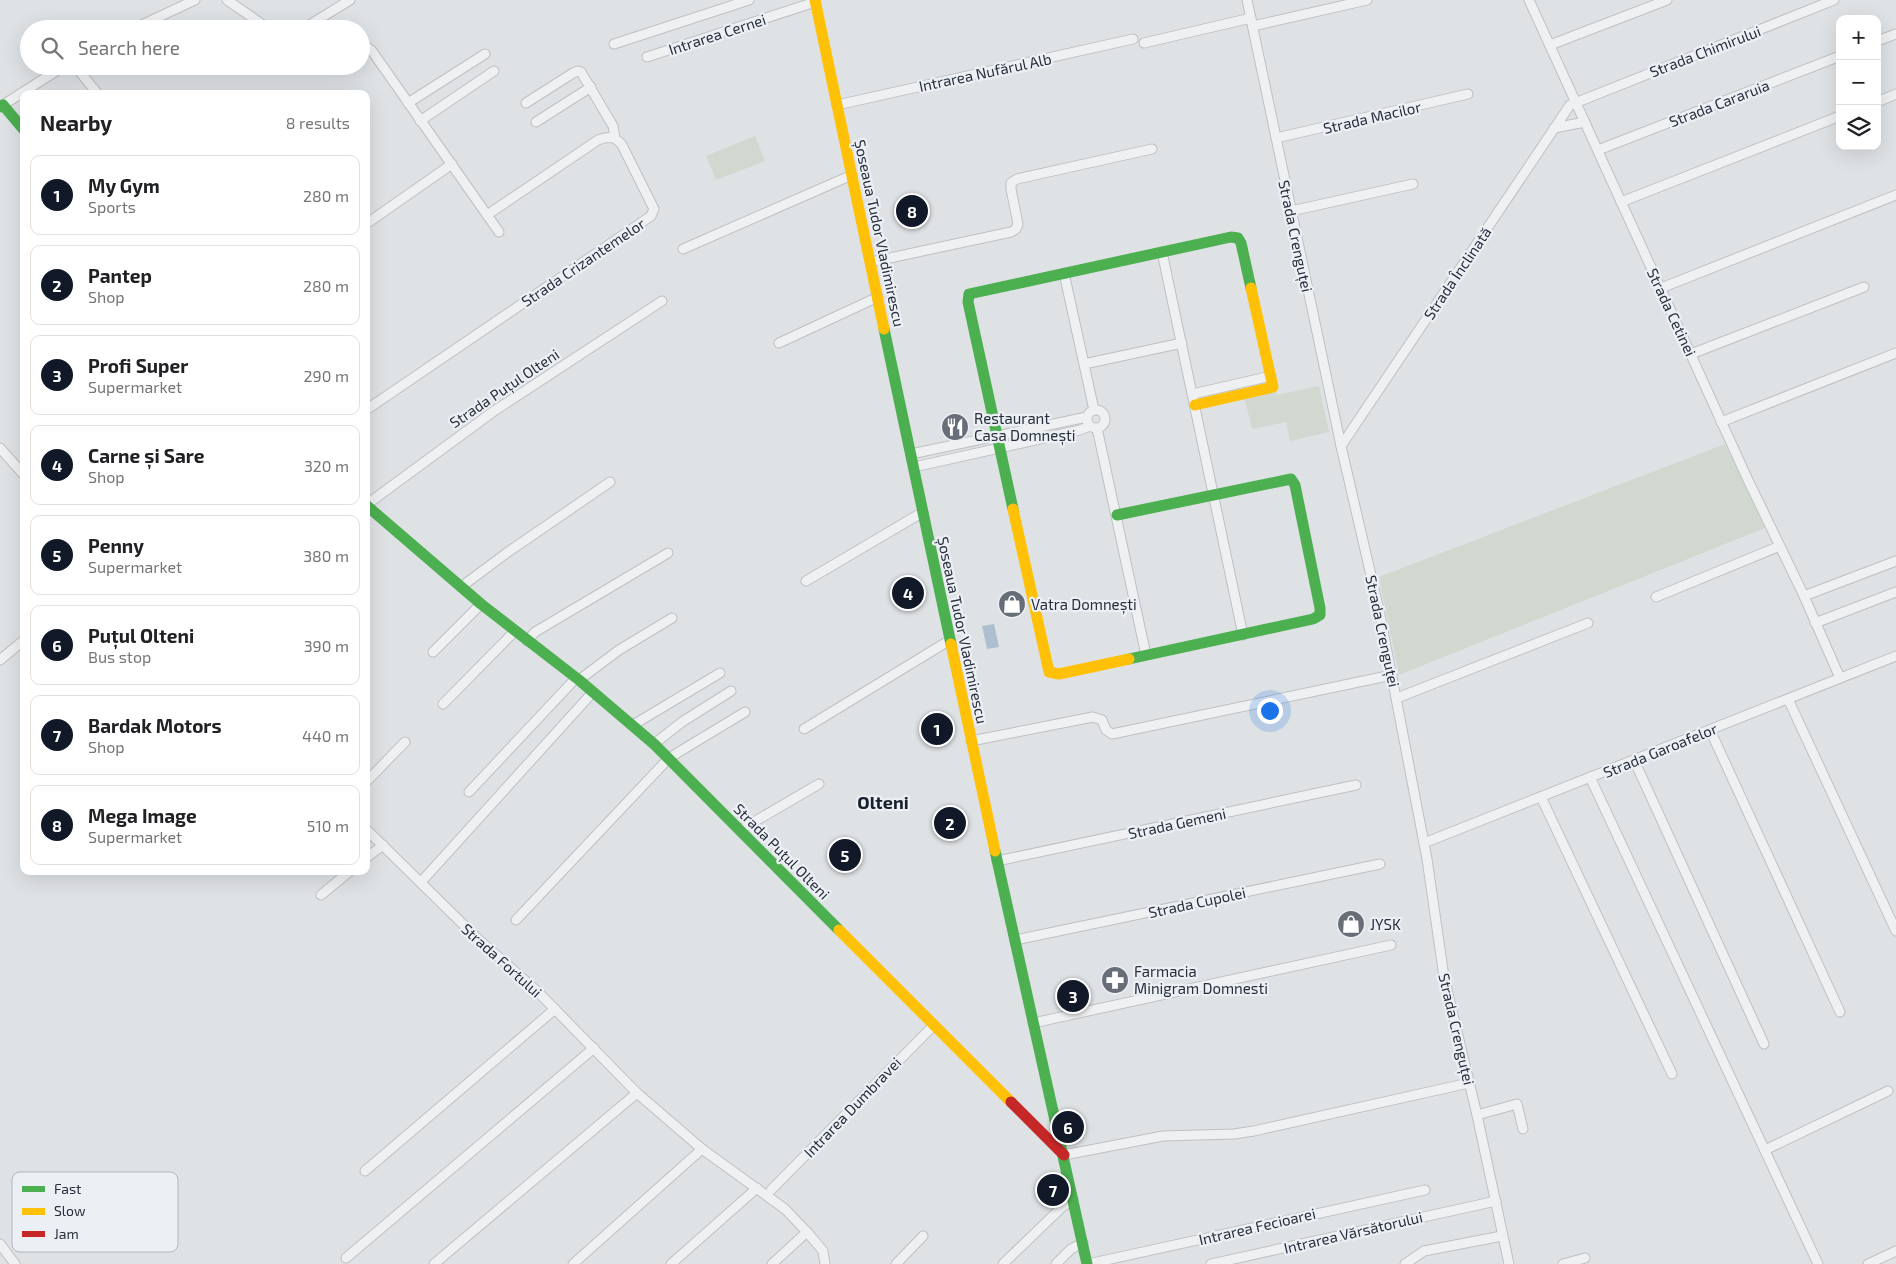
<!DOCTYPE html>
<html lang="en">
<head>
<meta charset="utf-8">
<style>
	body { margin:0; font-family:"Exo 2",sans-serif; background:#f2f2f2; color:#202124 }
	.controls { position:absolute; right:15px; top:15px; display:grid; overflow:hidden; border-radius:10px; box-shadow:0 5px 20px #0002 }
	.controls button { width:45px; height:45px; display:grid; place-items:center; padding:0; border:0; border-bottom:1px solid #e0e0e0; background:#fff; color:#202124; font:25px sans-serif }
	.you { position:absolute; left:1269px; top:710px; width:18px; height:18px; margin:-12px; border:4px solid #fff; border-radius:50%; background:#1a73e8; box-shadow:0 0 0 8px #1a73e833 }
	.badge { display:grid; place-items:center; width:32px; height:32px; border-radius:50%; background:#111827; color:#fff; font-size:16px; font-weight:700 }
	.pin { position:absolute; translate:-50% -50%; border:2px solid #fff; box-shadow:0 1px 5px #0006 }
	.list { margin:0; padding:0; list-style:none }
	h2 { display:flex; justify-content:space-between; align-items:center; height:65px; margin:0; padding:0 20px; font-size:21px }
	h2 small { font-size:16px; font-weight:400; color:#757577 }
	.list li { display:grid; grid-template-columns:32px 1fr auto; gap:15px; align-items:center; box-sizing:border-box; height:80px; margin:0 10px 10px; padding:0 10px; border:1px solid #e0e0e0; border-radius:10px }
	.list b { display:block; font-size:19px; white-space:nowrap }
	.list p { margin:0; font-size:16px; white-space:nowrap; color:#757577 }
	.list em { font-size:16px; font-style:normal; color:#757577 }
	.icon { flex:none; width:28px; height:28px; fill:none; stroke:currentColor; stroke-width:2; stroke-linecap:round; stroke-linejoin:round }
	.map { position:relative; flex:none; width:1896px; height:1264px; overflow:hidden }
	.search { position:absolute; background:#fff; box-shadow:0 5px 20px #0002; left:20px; top:20px; width:350px; height:55px; display:flex; align-items:center; gap:12px; box-sizing:border-box; padding:0 18px; border-radius:28px; color:#757577; font-size:19px }
	.panel { position:absolute; background:#fff; box-shadow:0 5px 20px #0002; left:20px; top:90px; width:350px; height:785px; border-radius:10px }
	.map>svg:first-child { display:block }
	.green { fill:#d0d8d0 }
	.water { fill:#adbed0 }
	.lines { fill:none; stroke-linecap:round; stroke-linejoin:round }
	.street-casing { stroke:#bec0c3; stroke-width:11 }
	.street { stroke:#eff0f1; stroke-width:9 }
	.fast { stroke:#4caf50; stroke-width:11 }
	.slow { stroke:#ffc107; stroke-width:11 }
	.jam { stroke:#c62828; stroke-width:11 }
	.labels { text-anchor:middle; dominant-baseline:central; stroke-width:4.5; stroke-linejoin:round; paint-order:stroke }
	.street-label { font-size:15px; fill:#272f3d; stroke:#ecf0f5 }
	.poi-label { font-size:15px; fill:#272f3d; stroke:#ecf0f5; text-anchor:start }
	.quarter-label { font-size:18px; font-weight:bold; fill:#19202e; stroke:#ecf0f5 }
	.key { fill:#ecf0f5; stroke:#b1b6be; stroke-width:1 }
	.key-label { font-size:14px; fill:#272f3d }
</style>
</head>
<body>
<div class="map">
<svg width="1896" height="1264" viewBox="0 0 1896 1264">
	<rect width="100%" height="100%" fill="#dfe2e5"/>
	<g class="green">
		<path d="M755 136 765 161 716 180 706 156Z"/>
		<path d="M1319 386 1329 432 1290 441 1286 422 1252 429 1244 396 1275 389 1277 395Z"/>
		<path d="M1725 444 1765 528 1399 675 1379 577Z"/>
	</g>
	<path class="water" d="M994 624 999 647 987 649 982 626Z"/>
	<g class="lines">
		<g class="street-casing">
			<g id="street">
				<path d="M227 0 269 29"/>
				<path d="M1247 0 1341 446 1379 610 1427 859 1444 977 1477 1115 1509 1264"/>
				<path d="M1529 0 1748 480 1804 596 1840 678"/>
				<path d="M1253 26 1367 0"/>
				<path d="M133 29 195 0"/>
				<path d="M303 29 350 0"/>
				<path d="M1877 41 1896 34"/>
				<path d="M1144 43 1251 18"/>
				<path d="M614 44 749 0"/>
				<path d="M1550 45 1667 0"/>
				<path d="M361 46 367 47 372 51 499 232"/>
				<path d="M647 57 815 2"/>
				<path d="M75 66 98 94"/>
				<path d="M1877 102 1896 94"/>
				<path d="M408 103 485 54"/>
				<path d="M526 103 573 73 578 71 581 72 613 126 615 138"/>
				<path d="M3 105 64 66"/>
				<path d="M837 105 1133 39"/>
				<path d="M420 121 494 71"/>
				<path d="M536 122 591 87"/>
				<path d="M1554 128 1585 122"/>
				<path d="M1276 138 1468 94"/>
				<path d="M1598 150 1840 56"/>
				<path d="M1621 202 1840 116"/>
				<path d="M1291 211 1413 184"/>
				<path d="M366 224 452 164"/>
				<path d="M683 249 852 175"/>
				<path d="M1162 252 1243 635"/>
				<path d="M871 262 1011 232 1016 229 1018 224 1011 189V183L1017 179 1152 149"/>
				<path d="M1064 273 1094 410"/>
				<path d="M1661 288 1896 195"/>
				<path d="M779 343 878 297"/>
				<path d="M1691 354 1864 287"/>
				<path d="M1084 364 1182 343"/>
				<path d="M1193 394 1271 376"/>
				<circle cx="1096" cy="419" r="9"/>
				<path d="M366 410 651 216 654 209 622 145C615 136 608 136 598 140L487 215"/>
				<path d="M1721 422 1896 353"/>
				<path d="M1097 428 1146 655"/>
				<path d="M1341 446 1570 105 1834 0"/>
				<path d="M0 448 24 475"/>
				<path d="M911 454 1087 417"/>
				<path d="M914 467 1080 430 1090 426"/>
				<path d="M366 505 494 411 662 301"/>
				<path d="M806 581 923 512"/>
				<path d="M461 587 508 552 610 482"/>
				<path d="M1804 596 1896 561"/>
				<path d="M1656 597 1780 546"/>
				<path d="M1815 623 1896 592"/>
				<path d="M527 641 535 632 668 553"/>
				<path d="M433 652 481 604"/>
				<path d="M0 660 24 640"/>
				<path d="M579 680 619 650 672 618"/>
				<path d="M1397 698 1588 623"/>
				<path d="M1788 699 1896 931"/>
				<path d="M443 704 515 631"/>
				<path d="M633 725 720 673"/>
				<path d="M804 729 950 640"/>
				<path d="M1710 730 1840 1012"/>
				<path d="M971 741 1093 717 1102 720 1106 730 1112 734 1392 675"/>
				<path d="M654 744 682 722 731 691"/>
				<path d="M1634 760 1764 1044"/>
				<path d="M1590 777 1818 1264"/>
				<path d="M366 782 405 742"/>
				<path d="M469 792 576 678"/>
				<path d="M1541 797 1672 1074"/>
				<path d="M366 829 476 937 537 991 637 1093 702 1149 785 1209 807 1232 823 1251 825 1264"/>
				<path d="M740 830 819 784"/>
				<path d="M1424 843 1896 656"/>
				<path d="M366 858 383 845"/>
				<path d="M997 861 1356 785"/>
				<path d="M421 882 593 692"/>
				<path d="M321 895 350 871"/>
				<path d="M516 920 669 758 745 712"/>
				<path d="M1015 940 1380 864"/>
				<path d="M1033 1023 1391 945"/>
				<path d="M1477 1115 1517 1104 1523 1129"/>
				<path d="M1765 1150 1888 1091"/>
				<path d="M1064 1155 1163 1136 1234 1134 1254 1131 1469 1083"/>
				<path d="M365 1171 555 1009"/>
				<path d="M771 1190 934 1025"/>
				<path d="M0 1244 15 1264"/>
				<path d="M346 1258 594 1048"/>
				<path d="M434 1264 637 1093"/>
				<path d="M573 1264 702 1149"/>
				<path d="M671 1264 757 1188"/>
				<path d="M772 1264 807 1232"/>
				<path d="M896 1264 923 1236"/>
				<path d="M1003 1264 1061 1208 1073 1199"/>
				<path d="M1056 1264 1071 1249 1083 1243"/>
				<path d="M1088 1264 1425 1190"/>
				<path d="M1211 1264 1496 1201"/>
				<path d="M1405 1264 1424 1251 1502 1236"/>
				<path d="M1563 1264 1585 1258"/>
				<path d="M1868 1264 1896 1251"/>
			</g>
		</g>
		<use href="#street" class="street"/>
		<g class="fast">
			<path d="M0 107 3 105 24 130"/>
			<path d="M884 329 951 644"/>
			<path d="M366 505 481 604 579 680 654 744 839 930"/>
			<path d="M1013 509 968 302 969 294 1231 237 1238 238 1241 243 1251 288"/>
			<path d="M1117 515 1291 479 1295 485 1320 608V615L1313 619 1129 659"/>
			<path d="M995 851 1087 1264"/>
		</g>
		<g class="slow">
			<path d="M815 0 884 329"/>
			<path d="M1195 405 1273 387 1251 288"/>
			<path d="M1013 509 1049 672 1059 674 1129 659"/>
			<path d="M951 644 995 851"/>
			<path d="M839 930 1011 1102"/>
		</g>
		<path class="jam" d="M1011 1102 1064 1155"/>
	</g>
	<defs>
		<g id="restaurant-disc" transform="scale(1.4375)"><circle r="9.5" fill="#676e78" stroke="#ecf0f5"/><path d="M-5-6h1v4h1v-4h1v4h1v-4h1v5L-1.5 .5V6h-2V.5L-5-1ZM5-6V6H3V1.5H1.5Q1.5-4 5-6Z" fill="#fff"/></g>
		<g id="shop-disc" transform="scale(1.4375)"><circle r="9.5" fill="#676e78" stroke="#ecf0f5"/><path d="M-5-2.5h2.3a2.7 3.5 0 0 1 5.4 0H5L5.5 6h-11ZM-1.5-2.5h3a1.5 2.3 0 0 0-3 0Z" fill="#fff"/></g>
		<g id="pharmacy-disc" transform="scale(1.4375)"><circle r="9.5" fill="#676e78" stroke="#ecf0f5"/><path d="M-2-6h4v4h4v4h-4v4h-4v-4h-4v-4h4Z" fill="#fff"/></g>
	</defs>
	<g fill-rule="evenodd">
		<use href="#restaurant-disc" x="955" y="427"/>
		<use href="#shop-disc" x="1012" y="604"/>
		<use href="#shop-disc" x="1351" y="924"/>
		<use href="#pharmacy-disc" x="1115" y="980"/>
	</g>
	<g class="labels">
		<g class="street-label">
			<text transform="translate(717 34) rotate(-18)">Intrarea Cernei</text>
			<text transform="translate(1705 51) rotate(-21)">Strada Chimirului</text>
			<text transform="translate(985 72) rotate(-12)">Intrarea Nufărul Alb</text>
			<text transform="translate(1719 103) rotate(-21)">Strada Cararuia</text>
			<text transform="translate(1372 117) rotate(-13)">Strada Macilor</text>
			<text transform="translate(880 233) rotate(78)">Șoseaua Tudor Vladimirescu</text>
			<text transform="translate(1296 236) rotate(78)">Strada Crenguței</text>
			<text transform="translate(583 262) rotate(-34)">Strada Crizantemelor</text>
			<text transform="translate(1457 273) rotate(-56)">Strada Înclinată</text>
			<text transform="translate(1672 312) rotate(65)">Strada Cetinei</text>
			<text transform="translate(504 388) rotate(-34)">Strada Puțul Olteni</text>
			<text transform="translate(963 630) rotate(78)">Șoseaua Tudor Vladimirescu</text>
			<text transform="translate(1383 631) rotate(78)">Strada Crenguței</text>
			<text transform="translate(1660 750) rotate(-22)">Strada Garoafelor</text>
			<text transform="translate(1177 823) rotate(-12)">Strada Gemeni</text>
			<text transform="translate(782 851) rotate(45)">Strada Puțul Olteni</text>
			<text transform="translate(1197 902) rotate(-12)">Strada Cupolei</text>
			<text transform="translate(502 960) rotate(42)">Strada Fortului</text>
			<text transform="translate(1457 1029) rotate(77)">Strada Crenguței</text>
			<text transform="translate(852 1107) rotate(-46)">Intrarea Dumbravei</text>
			<text transform="translate(1257 1226) rotate(-13)">Intrarea Fecioarei</text>
			<text transform="translate(1353 1232) rotate(-13)">Intrarea Vărsătorului</text>
		</g>
		<g class="poi-label">
			<text x="974" y="418">Restaurant<tspan x="974" dy="17">Casa Domnești</tspan></text>
			<text x="1031" y="604">Vatra Domnești</text>
			<text x="1370" y="924">JYSK</text>
			<text x="1134" y="971">Farmacia<tspan x="1134" dy="17">Minigram Domnesti</tspan></text>
		</g>
		<g class="quarter-label">
			<text x="883" y="802">Olteni</text>
		</g>
	</g>
	<rect x="12" y="1172" width="166" height="80" rx="8" class="key"/>
	<rect x="22" y="1186" width="23" height="6" fill="#4caf50"/>
	<rect x="22" y="1208" width="23" height="7" fill="#ffc107"/>
	<rect x="22" y="1231" width="23" height="6" fill="#c62828"/>
	<g class="key-label">
		<text x="54" y="1194">Fast</text>
		<text x="54" y="1216">Slow</text>
		<text x="54" y="1239">Jam</text>
	</g>
</svg>
<div class="controls">
<button>+</button>
<button>−</button>
<button><svg class="icon" aria-label="layers" viewBox="0 0 24 24"><path d="M12 4l9 5-9 5-9-5zM3 14l9 5 9-5"/></svg></button>
</div>
<div class="you"></div>
<div class="pin badge" style="left:937px;top:729px">1</div>
<div class="pin badge" style="left:950px;top:823px">2</div>
<div class="pin badge" style="left:1073px;top:996px">3</div>
<div class="pin badge" style="left:908px;top:593px">4</div>
<div class="pin badge" style="left:845px;top:855px">5</div>
<div class="pin badge" style="left:1068px;top:1127px">6</div>
<div class="pin badge" style="left:1053px;top:1190px">7</div>
<div class="pin badge" style="left:912px;top:211px">8</div>
<div class="search"><svg class="icon" aria-label="search" viewBox="0 0 24 24"><circle cx="10" cy="10" r="6"/><path d="M15 15l6 6"/></svg>Search here</div>
<section class="panel">
<h2>Nearby<small>8 results</small></h2>
<ul class="list">
<li><span class="badge">1</span><div><b>My Gym</b><p>Sports</p></div><em>280 m</em></li>
<li><span class="badge">2</span><div><b>Pantep</b><p>Shop</p></div><em>280 m</em></li>
<li><span class="badge">3</span><div><b>Profi Super</b><p>Supermarket</p></div><em>290 m</em></li>
<li><span class="badge">4</span><div><b>Carne și Sare</b><p>Shop</p></div><em>320 m</em></li>
<li><span class="badge">5</span><div><b>Penny</b><p>Supermarket</p></div><em>380 m</em></li>
<li><span class="badge">6</span><div><b>Puțul Olteni</b><p>Bus stop</p></div><em>390 m</em></li>
<li><span class="badge">7</span><div><b>Bardak Motors</b><p>Shop</p></div><em>440 m</em></li>
<li><span class="badge">8</span><div><b>Mega Image</b><p>Supermarket</p></div><em>510 m</em></li>
</ul>
</section>
</div>
</body>
</html>
